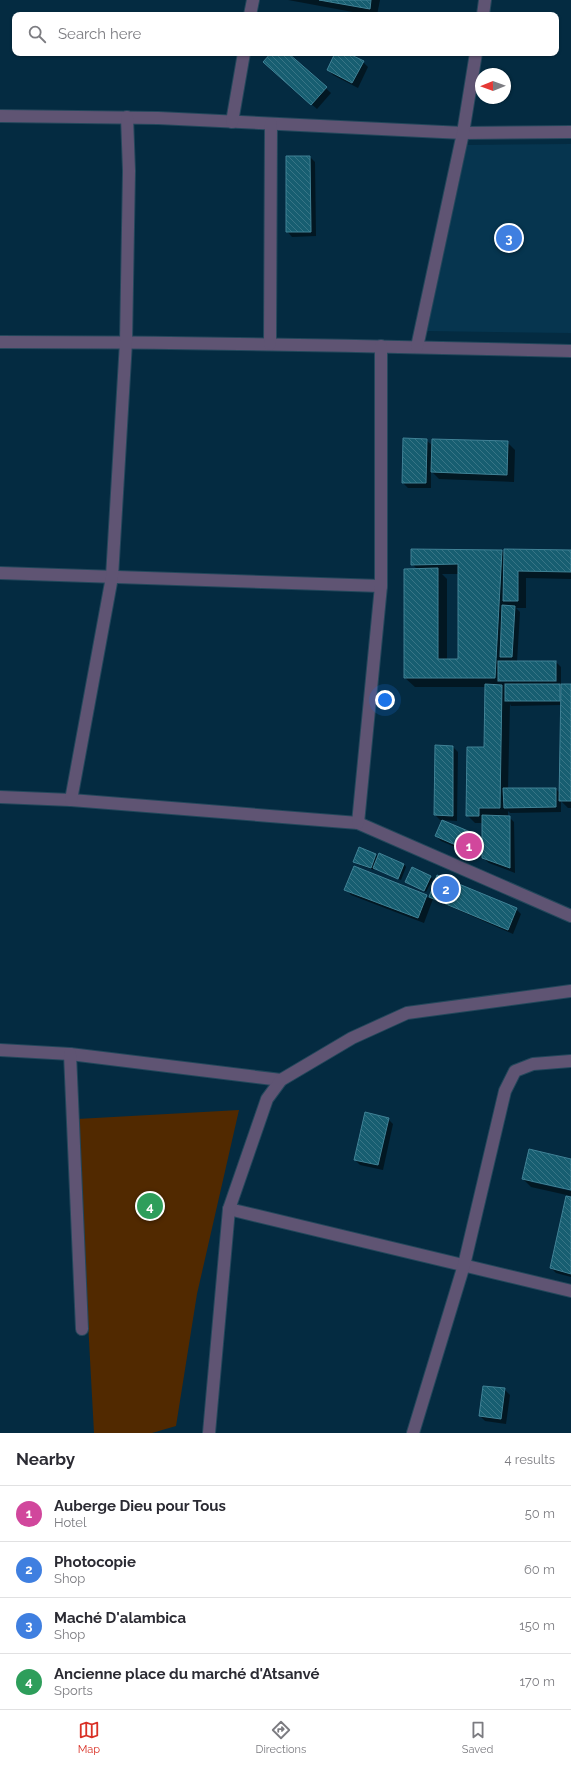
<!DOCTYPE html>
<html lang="en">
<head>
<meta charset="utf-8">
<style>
	body { margin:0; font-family:Raleway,sans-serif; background:#f2f2f3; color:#2b2b33 }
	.compass { position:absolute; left:475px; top:68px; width:36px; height:36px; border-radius:50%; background:#fff; box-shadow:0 1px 3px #0004; rotate:269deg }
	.you { position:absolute; left:385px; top:700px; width:14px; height:14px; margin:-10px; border:3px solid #fff; border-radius:50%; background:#1a73e8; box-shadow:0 0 0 6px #1a73e833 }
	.badge { display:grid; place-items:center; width:26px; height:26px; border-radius:50%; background:#d93025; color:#fff; font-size:13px; font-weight:700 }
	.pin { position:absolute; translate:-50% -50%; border:2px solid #fff; box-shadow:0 1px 4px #0006 }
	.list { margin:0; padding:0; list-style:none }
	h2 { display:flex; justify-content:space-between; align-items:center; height:52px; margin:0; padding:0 16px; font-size:17px }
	h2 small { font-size:13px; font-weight:400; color:#7c7c81 }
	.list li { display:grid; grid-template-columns:26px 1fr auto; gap:12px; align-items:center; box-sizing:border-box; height:56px; padding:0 16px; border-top:1px solid #e1e1e2 }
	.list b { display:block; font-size:15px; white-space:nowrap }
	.list p { margin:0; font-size:13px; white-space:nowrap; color:#7c7c81 }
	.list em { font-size:13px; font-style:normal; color:#7c7c81 }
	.icon { flex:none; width:22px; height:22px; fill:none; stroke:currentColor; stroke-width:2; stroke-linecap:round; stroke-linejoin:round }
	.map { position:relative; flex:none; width:571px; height:1433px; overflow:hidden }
	.search { position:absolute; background:#fff; box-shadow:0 1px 3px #0004; left:12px; right:12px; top:12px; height:44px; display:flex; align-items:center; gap:10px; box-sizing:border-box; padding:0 14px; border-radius:8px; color:#7c7c81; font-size:15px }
	.sheet { height:276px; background:#fff }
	nav { display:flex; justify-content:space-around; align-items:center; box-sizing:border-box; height:56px; border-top:1px solid #e1e1e2; background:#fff; font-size:11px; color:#7c7c81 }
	nav a { display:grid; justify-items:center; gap:2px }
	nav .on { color:#d93025 }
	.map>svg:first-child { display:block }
	.built { fill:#06354f }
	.garden { fill:#512900 }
	.shadow { fill:#0007; fill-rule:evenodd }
	.building { fill:url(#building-back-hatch); stroke:#408296 }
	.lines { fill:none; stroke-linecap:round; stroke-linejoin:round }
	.street-casing { stroke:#23475b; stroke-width:14 }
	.street { stroke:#5f5473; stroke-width:12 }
</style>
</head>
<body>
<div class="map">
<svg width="571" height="1433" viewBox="0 0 571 1433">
	<defs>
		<pattern id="building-back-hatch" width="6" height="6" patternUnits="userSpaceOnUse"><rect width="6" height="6" fill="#175e71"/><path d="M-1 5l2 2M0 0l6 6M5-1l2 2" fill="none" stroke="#387586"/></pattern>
	</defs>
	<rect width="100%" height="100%" fill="#042b41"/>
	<path class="built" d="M571 144V333L427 331 467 145Z"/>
	<path class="garden" d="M239 1110 197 1294 176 1426 152 1433H94L77 1119Z"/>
	<g class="shadow">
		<path d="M288 0H380L377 15H369Z"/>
		<path d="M272 53H287L331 93 317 109 270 67Z"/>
		<path d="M336 53H345L363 62 368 67 358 88 333 75 328 70Z"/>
		<path d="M310 157 315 162 316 236 292 237 287 231Z"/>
		<path d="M426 440 433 446 507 442 515 450 514 482 439 479 431 471V488H408L403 483Z"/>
		<path d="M502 551 505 554 571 551V579L526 578V608H516L520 612 517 662H556L561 667V685H571V808H568L561 801V812L510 813 508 811V816L514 822 515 873 489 863 483 858V847L479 857 441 841 436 836 442 821 480 837 483 840V823H475L467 815 485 748 486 687H415L405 678 417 569 412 564ZM442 574H459V660H447V579ZM510 704 511 706 562 705 560 793 556 789H508Z"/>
		<path d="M453 747 458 752 457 821 440 820 435 815Z"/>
		<path d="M376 855 378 857 404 864 406 867 401 880 374 868V870L357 864 354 861Z"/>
		<path d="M354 867 429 898 438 877 516 909 521 914 513 934 433 899 424 923 351 895 346 889Z"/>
		<path d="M430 877 433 879 426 892 409 884Z"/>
		<path d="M388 1119 393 1124 383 1170 360 1165 355 1160Z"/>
		<path d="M571 1160V1189L531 1180V1182L571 1191V1196L531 1187 523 1179Z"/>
		<path d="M571 1198V1277L556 1273 551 1268Z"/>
		<path d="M504 1389 510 1395 506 1424 485 1421 480 1416Z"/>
	</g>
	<g class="building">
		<path d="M319 0H371L370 9Z"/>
		<path d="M271 53H288L327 87 311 105 263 62Z"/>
		<path d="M335 53H347L364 61 352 83 327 70Z"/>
		<path d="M286 156H310L311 232H286Z"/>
		<path d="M403 438 427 439 426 483H402Z"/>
		<path d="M432 439 508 441 507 475 431 472Z"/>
		<path d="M411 549 502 550 495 678H404V569L438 568V659H458V564L411 565Z"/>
		<path d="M504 549 571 550V572L518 571V601H503Z"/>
		<path d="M502 605 515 606 512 657H500Z"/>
		<rect x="498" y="661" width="58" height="20"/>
		<path d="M485 684 502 685 500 808H479V816H466L467 747H484Z"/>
		<rect x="505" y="684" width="55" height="17"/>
		<path d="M561 684H571V801H559Z"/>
		<path d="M435 745 453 746V816L434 815Z"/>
		<path d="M503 788H556V807L504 808Z"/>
		<path d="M482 815 510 816V868L482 858Z"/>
		<path d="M442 820 480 836 474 853 435 836Z"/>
		<path d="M359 847 376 854 371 868 353 862Z"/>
		<path d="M379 853 404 864 398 879 373 868Z"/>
		<path d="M354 866 427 895 418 918 344 890Z"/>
		<path d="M412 867 431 876 424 891 405 882Z"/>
		<path d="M437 875 517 908 508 930 429 897Z"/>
		<path d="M365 1112 389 1118 378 1165 354 1160Z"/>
		<path d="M529 1149 571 1159V1190L522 1179Z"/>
		<path d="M566 1196 571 1197V1274L550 1268Z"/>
		<path d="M483 1386 505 1388 501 1419 479 1416Z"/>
	</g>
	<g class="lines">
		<g class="street-casing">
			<g id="street">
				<path d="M250 15 253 0"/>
				<path d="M483 15 485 0"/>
				<path d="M0 116 158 118 463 133 571 132"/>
				<path d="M232 122 244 53"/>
				<path d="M0 342C190 342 381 346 571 351"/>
				<path d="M270 344 271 124"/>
				<path d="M417 347 463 133 476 53"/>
				<path d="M0 573 381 586"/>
				<path d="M0 797 71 800 358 823 571 916"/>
				<path d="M71 800 112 577 126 342 129 171 127 117"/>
				<path d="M358 823 381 586V346"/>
				<path d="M0 1050 70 1054 281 1080"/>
				<path d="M70 1054 82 1329"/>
				<path d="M229 1209 571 1291"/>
				<path d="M209 1433 229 1209 267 1099 281 1080 352 1038 407 1013 571 991"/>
				<path d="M413 1433 464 1265 505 1091 515 1071 533 1064 571 1061"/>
			</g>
		</g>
		<use href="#street" class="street"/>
	</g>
</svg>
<svg class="compass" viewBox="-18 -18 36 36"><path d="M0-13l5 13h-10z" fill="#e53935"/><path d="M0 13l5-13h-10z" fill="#7c7c81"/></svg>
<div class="you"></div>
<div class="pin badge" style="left:469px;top:846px;background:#d1479c">1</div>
<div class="pin badge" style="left:446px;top:889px;background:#3f7fe0">2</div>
<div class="pin badge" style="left:509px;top:238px;background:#3f7fe0">3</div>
<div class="pin badge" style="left:150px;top:1206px;background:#2e9e5b">4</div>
<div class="search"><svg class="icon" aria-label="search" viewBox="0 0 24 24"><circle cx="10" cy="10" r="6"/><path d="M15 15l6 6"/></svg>Search here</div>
</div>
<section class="sheet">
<h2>Nearby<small>4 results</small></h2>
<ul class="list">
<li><span class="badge" style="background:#d1479c">1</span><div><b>Auberge Dieu pour Tous</b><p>Hotel</p></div><em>50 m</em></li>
<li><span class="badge" style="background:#3f7fe0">2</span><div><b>Photocopie</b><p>Shop</p></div><em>60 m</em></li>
<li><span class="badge" style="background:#3f7fe0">3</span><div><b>Maché D'alambica</b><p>Shop</p></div><em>150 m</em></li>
<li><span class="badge" style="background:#2e9e5b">4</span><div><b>Ancienne place du marché d'Atsanvé</b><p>Sports</p></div><em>170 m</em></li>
</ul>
</section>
<nav>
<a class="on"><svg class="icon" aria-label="map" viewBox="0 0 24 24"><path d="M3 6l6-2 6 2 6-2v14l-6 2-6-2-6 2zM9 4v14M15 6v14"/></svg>Map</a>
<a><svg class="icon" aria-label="directions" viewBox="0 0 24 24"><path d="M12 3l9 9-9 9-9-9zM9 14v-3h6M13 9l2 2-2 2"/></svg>Directions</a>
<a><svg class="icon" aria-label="saved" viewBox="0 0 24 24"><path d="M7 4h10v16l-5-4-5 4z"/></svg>Saved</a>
</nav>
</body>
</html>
